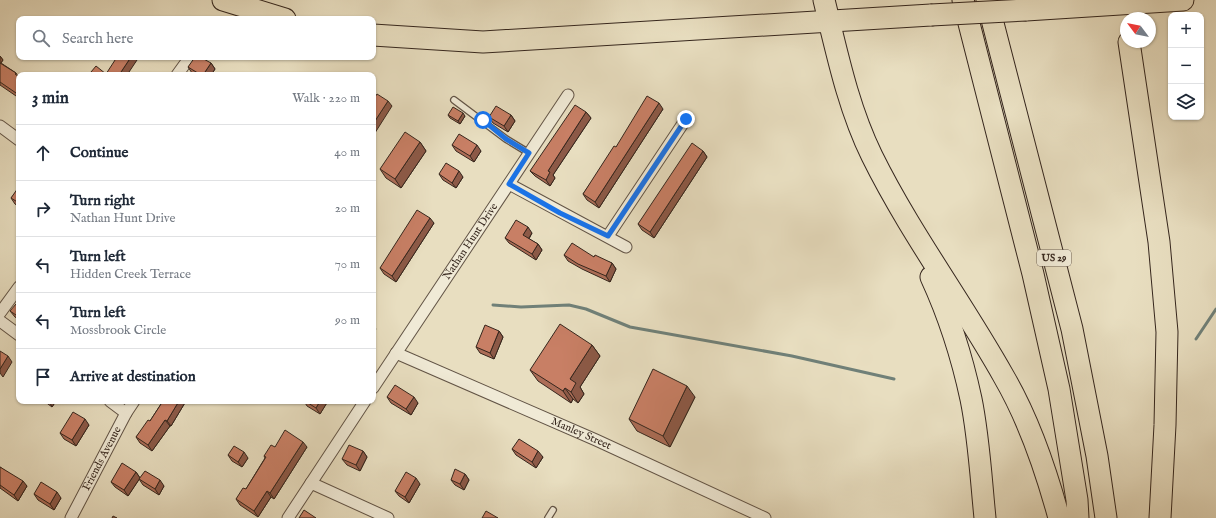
<!DOCTYPE html>
<html lang="en">
<head>
<meta charset="utf-8">
<style>
	body { margin:0; font-family:"IM FELL English",serif; background:#f2f2f3; color:#1f2937 }
	.controls { position:absolute; right:12px; top:12px; display:grid; overflow:hidden; border-radius:8px; box-shadow:0 1px 3px #0004 }
	.controls button { width:36px; height:36px; display:grid; place-items:center; padding:0; border:0; border-bottom:1px solid #e0e1e3; background:#fff; color:#1f2937; font:20px sans-serif }
	.compass { position:absolute; left:1120px; top:12px; width:36px; height:36px; border-radius:50%; background:#fff; box-shadow:0 1px 3px #0004; rotate:302deg }
	.stop { position:absolute; width:12px; height:12px; margin:-9px; border:3px solid #1a73e8; border-radius:50%; background:#fff }
	.stop.end { background:#1a73e8; border-color:#fff; box-shadow:0 1px 4px #0008 }
	.list { margin:0; padding:0; list-style:none }
	h2 { display:flex; justify-content:space-between; align-items:center; height:52px; margin:0; padding:0 16px; font-size:17px }
	h2 small { font-size:13px; font-weight:400; color:#747a83 }
	.list li { display:grid; grid-template-columns:26px 1fr auto; gap:12px; align-items:center; box-sizing:border-box; height:56px; padding:0 16px; border-top:1px solid #e0e1e3 }
	.list b { display:block; font-size:15px; white-space:nowrap }
	.list p { margin:0; font-size:13px; white-space:nowrap; color:#747a83 }
	.list em { font-size:13px; font-style:normal; color:#747a83 }
	.icon { flex:none; width:22px; height:22px; fill:none; stroke:currentColor; stroke-width:2; stroke-linecap:round; stroke-linejoin:round }
	.map { position:relative; flex:none; width:1216px; height:518px; overflow:hidden }
	.search { position:absolute; background:#fff; box-shadow:0 1px 3px #0004; left:16px; top:16px; width:360px; height:44px; display:flex; align-items:center; gap:10px; box-sizing:border-box; padding:0 14px; border-radius:8px; color:#747a83; font-size:15px }
	.panel { position:absolute; background:#fff; box-shadow:0 1px 3px #0004; left:16px; top:72px; width:360px; height:332px; border-radius:8px }
	.map>svg:first-child { display:block }
	.lines { fill:none; stroke-linecap:round; stroke-linejoin:round }
	.stream { stroke:#708078; stroke-width:3 }
	.service-casing { stroke:#625446; stroke-width:8 }
	.minor-casing { stroke:#625446; stroke-width:13 }
	.motorway-casing { stroke:#35261d; stroke-width:23 }
	.service { stroke:#f0ead6; stroke-width:5.5 }
	.minor { stroke:#f0ead6; stroke-width:11 }
	.motorway { stroke:#e8dec0; stroke-width:21 }
	.motorway-bridge-casing { stroke:#35261d; stroke-width:23; stroke-linecap:butt }
	.motorway-bridge { stroke:#e8dec0; stroke-width:21 }
	.wall { fill:#ac6d57; stroke:#35261d }
	.shaded-wall { fill:#8c5947; stroke:#35261d }
	.building { fill:#c87f65; stroke:#35261d }
	.route { stroke:#1a73e8; stroke-width:5 }
	.labels { text-anchor:middle; dominant-baseline:central; stroke-width:3.5; stroke-linejoin:round; paint-order:stroke }
	.shield { fill:#f0ead6; stroke:#6d6154; stroke-width:1 }
	.shield-label { font-size:10px; font-weight:bold; fill:#35261d }
	.street-label { font-size:11px; fill:#35261d; stroke:#f0ead6 }
</style>
</head>
<body>
<div class="map">
<svg width="1216" height="518" viewBox="0 0 1216 518">
	<rect width="100%" height="100%" fill="#e8dec0"/>
	<filter id="stains"><feTurbulence type="fractalNoise" baseFrequency=".005" numOctaves="4"/><feColorMatrix values="0 0 0 0 .2 0 0 0 0 .09 0 0 0 0 .02 0 0 0 .5 -.17"/></filter>
	<radialGradient id="worn" r=".72"><stop offset=".6" stop-color="#630" stop-opacity="0"/><stop offset="1" stop-color="#630" stop-opacity=".3"/></radialGradient>
	<g class="lines">
		<g class="stream">
			<path d="M493 305 521 307 569 305 586 309 630 327 792 356 894 379"/>
			<path d="M1196 339 1216 309"/>
		</g>
		<g class="service-casing">
			<g id="service">
				<path d="M454 100 506 139 529 153"/>
				<path d="M548 518 553 510"/>
			</g>
		</g>
		<g class="minor-casing">
			<g id="minor">
				<path d="M177 75 190 57"/>
				<path d="M0 126 19 140"/>
				<path d="M509 184 626 247"/>
				<path d="M608 236 686 119"/>
				<path d="M0 313 19 287"/>
				<path d="M0 321 19 335"/>
				<path id="s1" d="M396 353 596 440 765 518"/>
				<path id="s2" d="M373 388 568 95"/>
				<path d="M110 401 126 413"/>
				<path d="M311 483 388 518"/>
				<path id="s3" d="M71 518 126 413 134 401"/>
				<path d="M288 518 365 401"/>
			</g>
		</g>
		<g class="motorway-casing">
			<g id="motorway">
				<path d="M223 0 285 19"/>
				<path d="M824 0C837 53 848 107 872 156 910 233 962 302 1004 377 1029 420 1046 470 1059 518"/>
				<path d="M963 0 1033 274 1059 389 1077 500 1078 518"/>
				<path d="M987 0 1072 329 1097 456 1106 518"/>
				<path d="M1026 10 1183 0"/>
				<path d="M373 35 483 42 931 15"/>
				<path d="M1129 42 1159 242 1167 332 1165 425 1160 518"/>
				<path d="M931 277C949 316 962 357 971 399 979 438 981 479 985 518"/>
			</g>
		</g>
		<use href="#service" class="service"/>
		<use href="#minor" class="minor"/>
		<use href="#motorway" class="motorway"/>
		<g class="motorway-bridge-casing">
			<path id="motorway-bridge" d="M931 15 1026 10"/>
		</g>
		<use href="#motorway-bridge" class="motorway-bridge"/>
	</g>
	<g class="wall">
		<path d="M0 56 3 60 1 63 16 73 19 77V98L0 85Z"/>
		<path d="M211 63 215 69 211 75H195L192 73 188 67Z"/>
		<path d="M663 109 599 208 587 200 583 194 616 147Z"/>
		<path d="M586 112 591 118 553 175 555 178 550 186 535 176 530 171Z"/>
		<path d="M448 115 465 116 460 124 450 118Z"/>
		<path d="M511 115 515 121 508 132 493 123 489 117Z"/>
		<path d="M420 142 426 151 401 188 386 178 380 169Z"/>
		<path d="M452 145 481 151 474 162 456 151Z"/>
		<path d="M703 151 707 157 654 238 642 230 638 224Z"/>
		<path d="M439 174 463 177 456 188 443 180Z"/>
		<path d="M19 189V207L15 204 11 198Z"/>
		<path d="M434 223 396 282 384 274 380 268Z"/>
		<path d="M532 233 529 239 538 244 542 250 536 260 509 243 505 238Z"/>
		<path d="M564 255 594 257 612 263 616 269 610 282 582 269 568 261Z"/>
		<path d="M19 306V320L15 317 10 311Z"/>
		<path d="M499 331 503 337 494 359 480 353 476 347Z"/>
		<path d="M592 345 600 356 580 387 584 394 578 403 573 399 571 403 538 381 530 370Z"/>
		<path d="M387 397 418 403 411 415 391 403Z"/>
		<path d="M695 397 670 447 637 431 629 419Z"/>
		<path d="M44 401H56L52 407Z"/>
		<path d="M163 401H186L171 426H170L152 451 140 443 136 437 150 421Z"/>
		<path d="M304 401H328L320 414 307 406Z"/>
		<path d="M89 425 76 446 64 439 60 433Z"/>
		<path d="M275 447H307L274 499 271 497 258 517 240 505 236 499 246 489 265 458 264 456Z"/>
		<path d="M512 449 543 457 536 468 516 455Z"/>
		<path d="M363 451 367 457 360 471 347 465 342 459Z"/>
		<path d="M228 455 248 458 242 467 232 461Z"/>
		<path d="M0 467 27 486 18 501 0 488Z"/>
		<path d="M136 472 140 478 128 496 115 487 111 482Z"/>
		<path d="M465 474 469 480 464 490 455 485 451 480Z"/>
		<path d="M139 479 164 486 159 495 143 485Z"/>
		<path d="M420 484 409 503 399 496 395 491Z"/>
		<path d="M34 494 61 498 54 510 38 500Z"/>
	</g>
	<g class="shaded-wall">
		<path d="M0 56 3 60 0 64Z"/>
		<path d="M131 57H139L127 75H119Z"/>
		<path d="M211 63 215 69 211 75H203Z"/>
		<path d="M388 101 392 106 373 136V124Z"/>
		<path d="M659 103 663 109 599 208 595 202Z"/>
		<path d="M586 112 591 118 553 175 555 178 550 186 546 180 548 171Z"/>
		<path d="M463 113 465 116 460 124 458 121Z"/>
		<path d="M511 115 515 121 508 132 504 126Z"/>
		<path d="M420 142 426 151 401 188 395 179Z"/>
		<path d="M477 145 481 151 474 162 470 156Z"/>
		<path d="M703 151 707 157 654 238 650 232Z"/>
		<path d="M459 171 463 177 456 188 452 183Z"/>
		<path d="M430 218 434 223 396 282 392 276Z"/>
		<path d="M528 227 532 233 527 241 523 235Z"/>
		<path d="M538 244 542 250 536 260 532 254Z"/>
		<path d="M612 263 616 269 610 282 606 276Z"/>
		<path d="M373 325 376 329 373 333Z"/>
		<path d="M499 331 503 337 494 359 490 353Z"/>
		<path d="M592 345 600 356 580 387 584 394 578 403 571 392 570 379Z"/>
		<path d="M8 356 12 362 3 377 0 373V369Z"/>
		<path d="M687 386 695 397 670 447 663 436Z"/>
		<path d="M565 388 573 399 571 403 563 391Z"/>
		<path d="M414 397 418 403 411 415 406 409Z"/>
		<path d="M49 401H56L52 407Z"/>
		<path d="M179 401H186L171 426 167 421Z"/>
		<path d="M320 401H328L320 414 316 408Z"/>
		<path d="M85 419 89 425 76 446 72 440Z"/>
		<path d="M165 420 170 426 152 451 148 445Z"/>
		<path d="M303 442 307 447 274 499 270 493Z"/>
		<path d="M363 451 367 457 360 471 356 465Z"/>
		<path d="M538 451 543 457 536 468 532 462Z"/>
		<path d="M244 452 248 458 242 467 238 462Z"/>
		<path d="M136 472 140 478 128 496 124 490Z"/>
		<path d="M465 474 469 480 464 490 460 484Z"/>
		<path d="M416 478 420 484 409 503 405 497Z"/>
		<path d="M160 480 164 486 159 495 155 489Z"/>
		<path d="M23 481 27 486 18 501 14 495Z"/>
		<path d="M267 491 271 497 258 517 254 511Z"/>
		<path d="M57 492 61 498 54 510 50 504Z"/>
	</g>
	<g class="building">
		<path d="M117 57H131L119 75H95L91 72 96 66 106 74Z"/>
		<path d="M195 57H200L211 63 203 75H201L188 67Z"/>
		<path d="M0 63 16 73 15 74 19 77V95L0 82Z"/>
		<path d="M377 94 388 101 373 124V100Z"/>
		<path d="M647 96 659 103 595 202 583 194 614 146 616 147Z"/>
		<path d="M575 105 586 112 548 171 550 172 546 180 530 171Z"/>
		<path d="M496 106 511 115 504 126 489 117Z"/>
		<path d="M453 107 463 113 458 121 448 115Z"/>
		<path d="M405 132 420 142 395 179 380 169Z"/>
		<path d="M459 134 477 145 470 156 452 145Z"/>
		<path d="M692 143 703 151 650 232 638 224Z"/>
		<path d="M446 163 459 171 452 183 439 174Z"/>
		<path d="M18 188 19 189V203L11 198Z"/>
		<path d="M417 210 430 218 392 276 380 268Z"/>
		<path d="M516 220 528 227 523 235 538 244 532 254 505 238Z"/>
		<path d="M572 243 594 257 595 255 612 263 606 276 578 264 564 255Z"/>
		<path d="M16 304 19 306V317L10 311Z"/>
		<path d="M560 324 592 345 570 379 576 383 571 392 565 388 563 391 530 370Z"/>
		<path d="M485 325 499 331 490 353 476 347Z"/>
		<path d="M0 351 8 356 0 369Z"/>
		<path d="M653 369 687 386 663 436 629 419Z"/>
		<path d="M395 385 414 397 406 409 387 397Z"/>
		<path d="M163 401H179L167 421 165 420 148 445 136 437 148 420 150 421Z"/>
		<path d="M305 401H320L316 408Z"/>
		<path d="M73 412 85 419 72 440 60 433Z"/>
		<path d="M285 430 303 442 270 493 267 491 254 511 236 499 243 488 246 489 266 457 264 456 271 445 275 447Z"/>
		<path d="M519 439 538 451 532 462 512 449Z"/>
		<path d="M349 445 363 451 356 465 342 459Z"/>
		<path d="M234 446 244 452 238 462 228 455Z"/>
		<path d="M122 463 136 472 124 490 111 482Z"/>
		<path d="M0 467 23 481 14 495 0 485Z"/>
		<path d="M455 469 465 474 460 484 451 480Z"/>
		<path d="M145 471 160 480 155 489 139 479Z"/>
		<path d="M406 472 416 478 405 497 395 491Z"/>
		<path d="M41 482 57 492 50 504 34 494Z"/>
		<path d="M304 510 316 518H299Z"/>
		<path d="M486 511 498 518H482Z"/>
		<path d="M113 516 117 518H112Z"/>
	</g>
	<g class="lines">
		<path class="route" d="M483 120 506 139 529 153 509 184 560 213 608 236 686 119"/>
	</g>
	<g class="labels">
		<rect class="shield" x="1037" y="250" width="34" height="16" rx="3"/>
		<g class="shield-label">
			<text x="1054" y="258">US 29</text>
		</g>
		<g class="street-label">
			<text stroke="none"><textPath href="#s2" startOffset="176">Nathan Hunt Drive</textPath></text>
			<text stroke="none"><textPath href="#s1" startOffset="202">Manley Street</textPath></text>
			<text stroke="none"><textPath href="#s3" startOffset="67">Friends Avenue</textPath></text>
		</g>
	</g>
	<rect width="100%" height="100%" filter="url(#stains)"/>
	<rect width="100%" height="100%" fill="url(#worn)"/>
</svg>
<div class="controls">
<button>+</button>
<button>−</button>
<button><svg class="icon" aria-label="layers" viewBox="0 0 24 24"><path d="M12 4l9 5-9 5-9-5zM3 14l9 5 9-5"/></svg></button>
</div>
<svg class="compass" viewBox="-18 -18 36 36"><path d="M0-13l5 13h-10z" fill="#e53935"/><path d="M0 13l5-13h-10z" fill="#747a83"/></svg>
<div class="stop" style="left:483px;top:120px"></div>
<div class="stop end" style="left:686px;top:119px"></div>
<div class="search"><svg class="icon" aria-label="search" viewBox="0 0 24 24"><circle cx="10" cy="10" r="6"/><path d="M15 15l6 6"/></svg>Search here</div>
<section class="panel">
<h2>3 min<small>Walk · 220 m</small></h2>
<ul class="list">
<li><svg class="icon" aria-label="ahead" viewBox="0 0 24 24"><path d="M12 20V5M6 11l6-6 6 6"/></svg><div><b>Continue</b></div><em>40 m</em></li>
<li><svg class="icon" aria-label="right" viewBox="0 0 24 24"><path d="M7 20v-9h11M14 6l5 5-5 5"/></svg><div><b>Turn right</b><p>Nathan Hunt Drive</p></div><em>20 m</em></li>
<li><svg class="icon" aria-label="left" viewBox="0 0 24 24"><path d="M17 20v-9H6M10 6l-5 5 5 5"/></svg><div><b>Turn left</b><p>Hidden Creek Terrace</p></div><em>70 m</em></li>
<li><svg class="icon" aria-label="left" viewBox="0 0 24 24"><path d="M17 20v-9H6M10 6l-5 5 5 5"/></svg><div><b>Turn left</b><p>Mossbrook Circle</p></div><em>90 m</em></li>
<li><svg class="icon" aria-label="arrive" viewBox="0 0 24 24"><path d="M6 21V4h12l-3 4 3 4H6"/></svg><div><b>Arrive at destination</b></div></li>
</ul>
</section>
</div>
</body>
</html>
